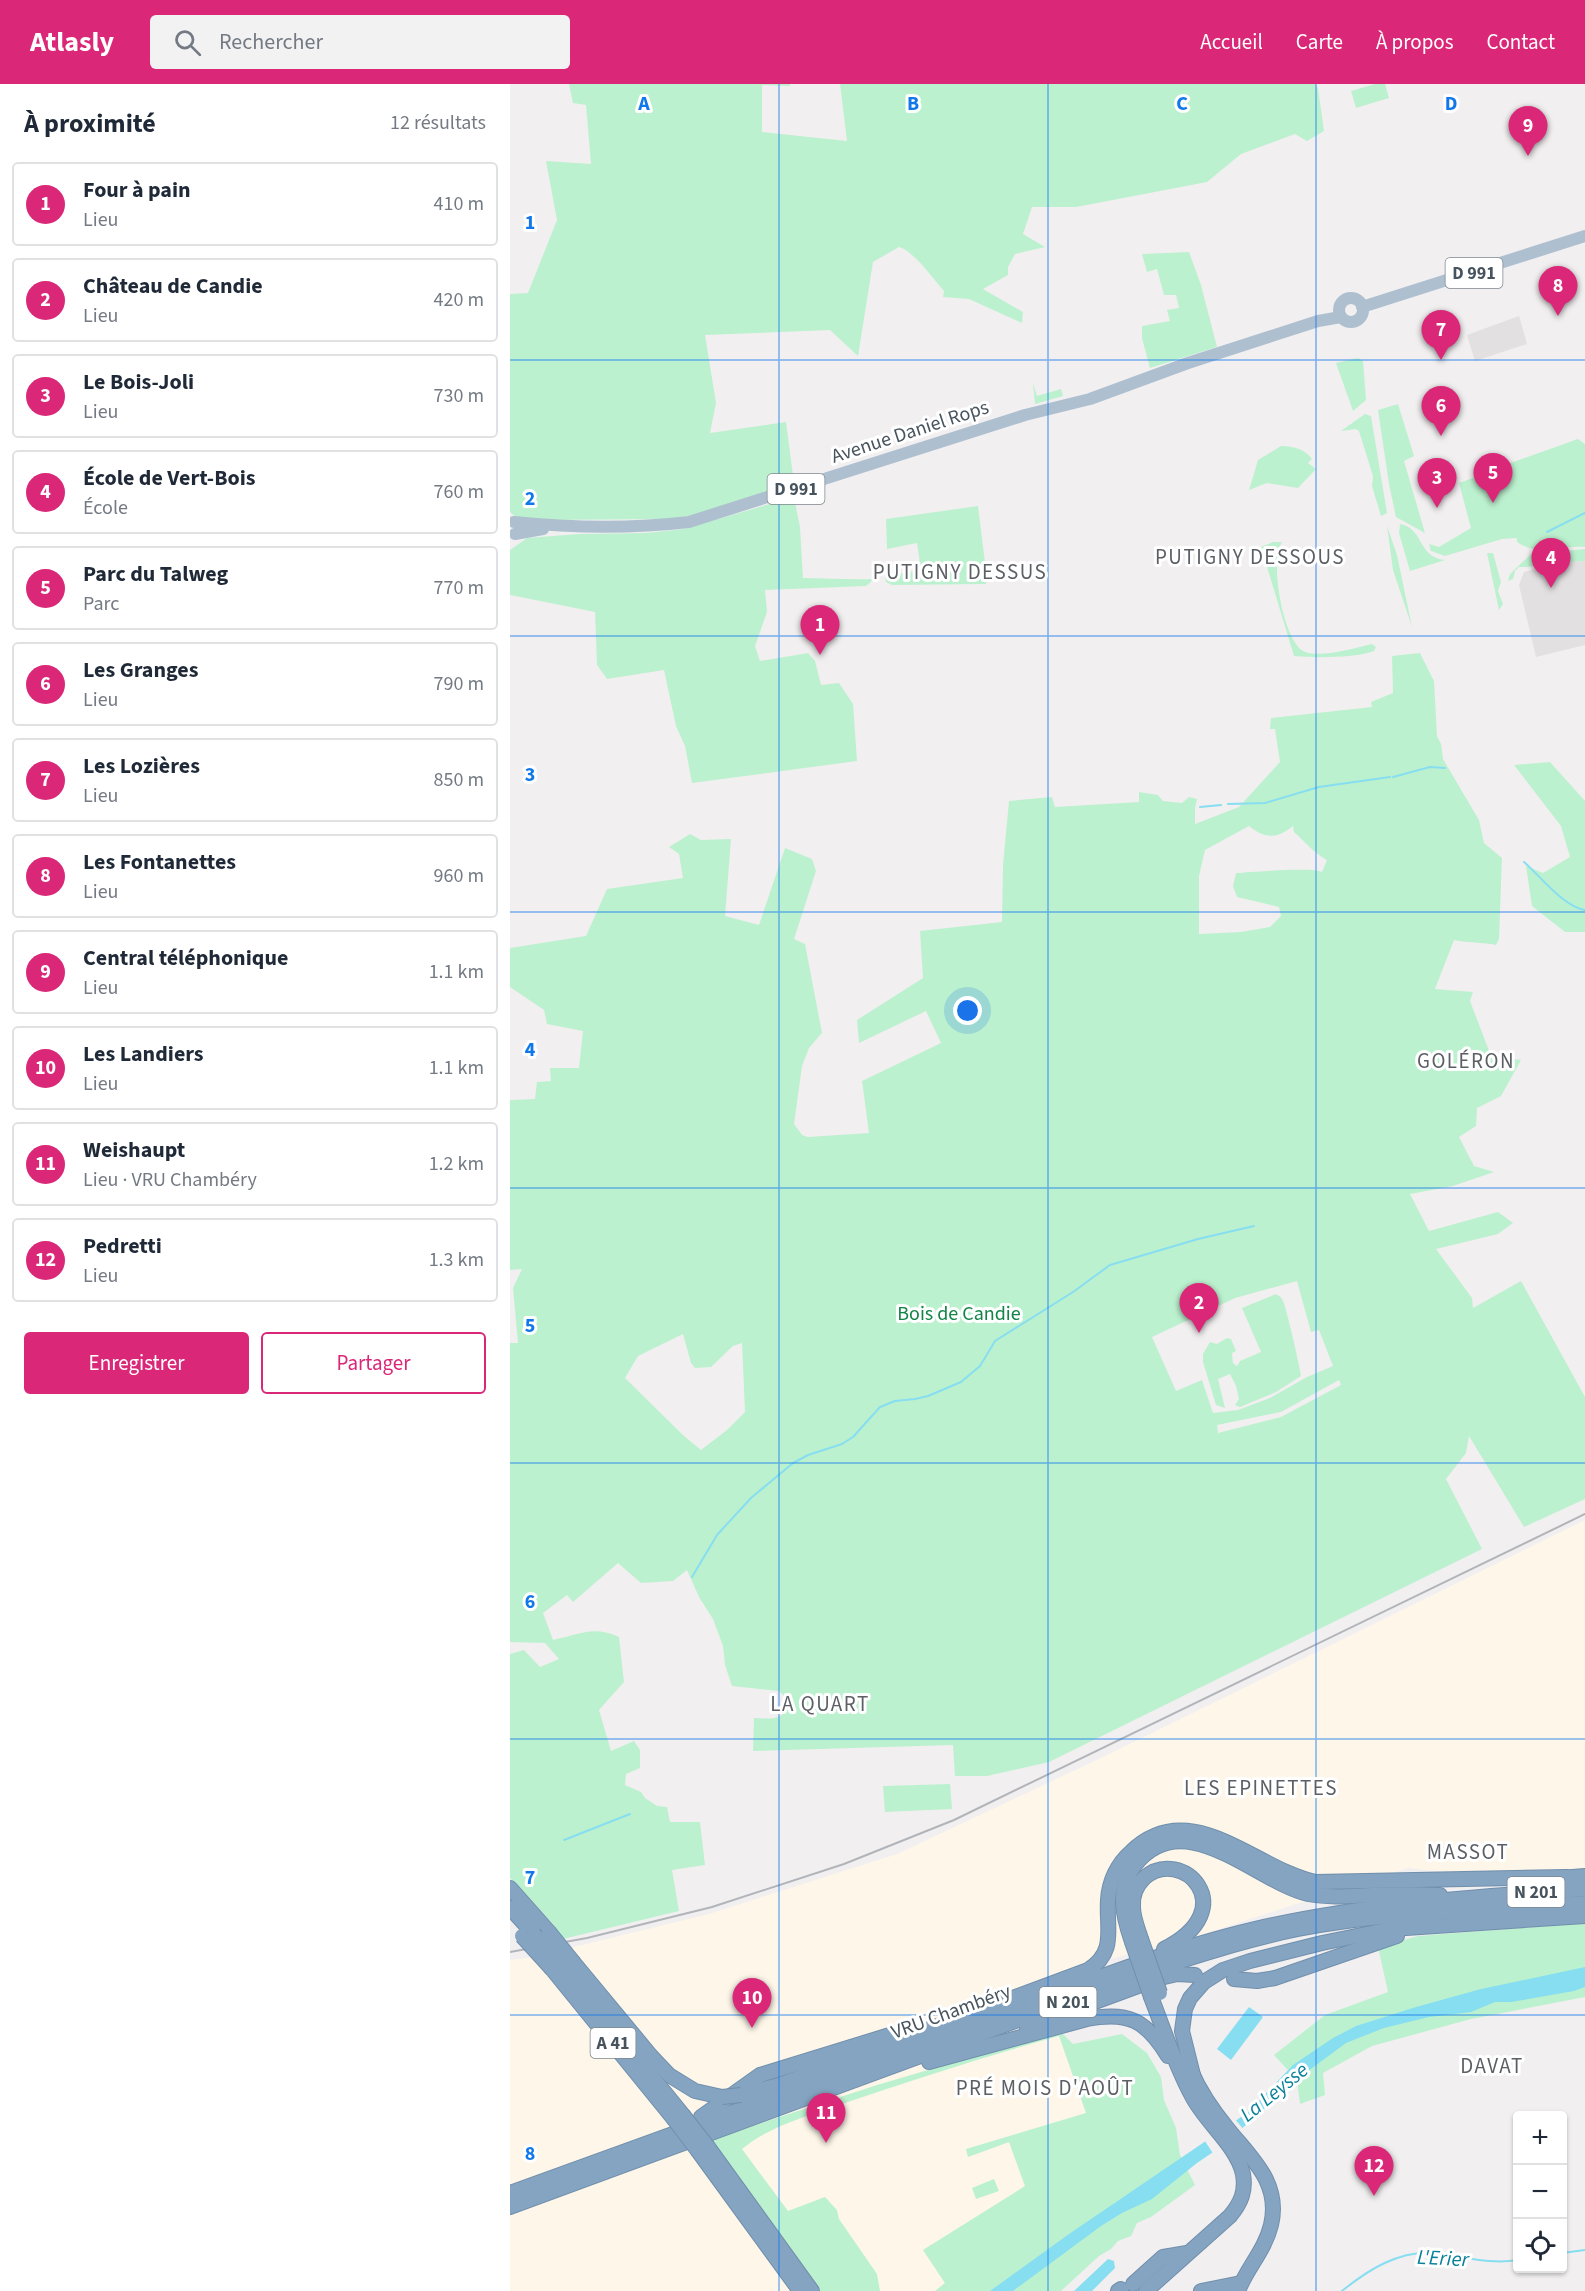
<!DOCTYPE html>
<html lang="fr">
<head>
<meta charset="utf-8">
<style>
	body { margin:0; font-family:"Source Sans 3",sans-serif; background:#f2f2f3; color:#1f2937 }
	.controls { position:absolute; right:18px; bottom:18px; display:grid; overflow:hidden; border-radius:6px; box-shadow:0 2px 4px #0004 }
	.controls button { width:54px; height:54px; display:grid; place-items:center; padding:0; border:0; border-bottom:2px solid #e0e1e3; background:#fff; color:#1f2937; font:30px sans-serif }
	.you { position:absolute; left:458px; top:927px; width:21px; height:21px; margin:-15px; border:4px solid #fff; border-radius:50%; background:#1a73e8; box-shadow:0 0 0 9px #1a73e833 }
	.badge { display:grid; place-items:center; width:39px; height:39px; border-radius:50%; background:#db2777; color:#fff; font-size:20px; font-weight:700 }
	.pin { position:absolute; translate:-50% -50px; filter:drop-shadow(0 2px 3px #0008) }
	.pin::after { content:''; position:absolute; top:32px; width:21px; height:18px; background:inherit; clip-path:polygon(0 0,100% 0,50% 100%) }
	.list { margin:0; padding:0; list-style:none }
	h2 { display:flex; justify-content:space-between; align-items:center; height:78px; margin:0; padding:0 24px; font-size:26px }
	h2 small { font-size:20px; font-weight:400; color:#747a83 }
	.list li { display:grid; grid-template-columns:39px 1fr auto; gap:18px; align-items:center; box-sizing:border-box; height:84px; margin:0 12px 12px; padding:0 12px; border:2px solid #e0e1e3; border-radius:6px }
	.list b { display:block; font-size:22px; white-space:nowrap }
	.list p { margin:0; font-size:20px; white-space:nowrap; color:#747a83 }
	.list em { font-size:20px; font-style:normal; color:#747a83 }
	.actions { display:flex; gap:12px; padding:18px 24px }
	.actions a { flex:1; padding:14px 0; border:2px solid #db2777; border-radius:6px; text-align:center; font-size:21px; color:#db2777 }
	.actions .main { background:#db2777; color:#fff }
	.icon { flex:none; width:33px; height:33px; fill:none; stroke:currentColor; stroke-width:2; stroke-linecap:round; stroke-linejoin:round }
	.map { position:relative; flex:none; width:1075px; height:2207px; overflow:hidden }
	header { display:flex; align-items:center; gap:36px; box-sizing:border-box; height:84px; padding:0 30px; background:#db2777; color:#fff }
	header strong { font-size:28px }
	nav { display:flex; gap:33px; margin-inline-start:auto; font-size:21px }
	.search { width:420px; height:54px; background:#f2f2f3; display:flex; align-items:center; gap:15px; box-sizing:border-box; padding:0 21px; border-radius:6px; color:#747a83; font-size:22px }
	main { display:flex }
	aside { flex:1; background:#fff }
	.map>svg:first-child { display:block }
	.commercial { fill:#fdf6e9 }
	.education { fill:#e3e0e2 }
	.green { fill:#bcf1cf; fill-rule:evenodd }
	.water { fill:#87def0 }
	.pier { fill:#f2eff0 }
	.lines { fill:none; stroke-linecap:round; stroke-linejoin:round }
	.stream { stroke:#87def0; stroke-width:2 }
	.highway-casing { stroke:#708fac; stroke-width:16 }
	.primary { stroke:#aec0d0; stroke-width:12 }
	.highway { stroke:#85a4c1; stroke-width:14 }
	.rail { stroke:#b1b5ba; stroke-width:2 }
	.highway-bridge-casing { stroke:#708fac; stroke-width:16; stroke-linecap:butt }
	.highway-bridge { stroke:#85a4c1; stroke-width:14 }
	.grid { fill:none; stroke:#1178eb; stroke-width:1.5; stroke-opacity:0.55 }
	.labels { text-anchor:middle; dominant-baseline:central; stroke-width:6; stroke-linejoin:round; paint-order:stroke }
	.shield { fill:#fff; stroke:#7e878e; stroke-width:1.5 }
	.shield-label { font-size:18px; font-weight:bold; fill:#47545e }
	.street-label { font-size:20px; fill:#47545e; stroke:#fff }
	.park-label { font-size:20px; fill:#138447; stroke:#fff }
	.neighbourhood-label { font-size:21px; letter-spacing:1.5px; fill:#5c6065; stroke:#fff }
	.water-label { font-size:21px; font-style:italic; fill:#08809a; stroke:#fff }
	.grid-label { font-size:20px; text-anchor:middle; font-weight:bold; fill:#1178eb; stroke:#fff; stroke-width:6; stroke-linejoin:round; paint-order:stroke }
</style>
</head>
<body>
<header>
<strong>Atlasly</strong>
<div class="search"><svg class="icon" aria-label="search" viewBox="0 0 24 24"><circle cx="10" cy="10" r="6"/><path d="M15 15l6 6"/></svg>Rechercher</div>
<nav><a>Accueil</a><a>Carte</a><a>À propos</a><a>Contact</a></nav>
</header>
<main>
<aside>
<h2>À proximité<small>12 résultats</small></h2>
<ul class="list">
<li><span class="badge">1</span><div><b>Four à pain</b><p>Lieu</p></div><em>410 m</em></li>
<li><span class="badge">2</span><div><b>Château de Candie</b><p>Lieu</p></div><em>420 m</em></li>
<li><span class="badge">3</span><div><b>Le Bois-Joli</b><p>Lieu</p></div><em>730 m</em></li>
<li><span class="badge">4</span><div><b>École de Vert-Bois</b><p>École</p></div><em>760 m</em></li>
<li><span class="badge">5</span><div><b>Parc du Talweg</b><p>Parc</p></div><em>770 m</em></li>
<li><span class="badge">6</span><div><b>Les Granges</b><p>Lieu</p></div><em>790 m</em></li>
<li><span class="badge">7</span><div><b>Les Lozières</b><p>Lieu</p></div><em>850 m</em></li>
<li><span class="badge">8</span><div><b>Les Fontanettes</b><p>Lieu</p></div><em>960 m</em></li>
<li><span class="badge">9</span><div><b>Central téléphonique</b><p>Lieu</p></div><em>1.1 km</em></li>
<li><span class="badge">10</span><div><b>Les Landiers</b><p>Lieu</p></div><em>1.1 km</em></li>
<li><span class="badge">11</span><div><b>Weishaupt</b><p>Lieu · VRU Chambéry</p></div><em>1.2 km</em></li>
<li><span class="badge">12</span><div><b>Pedretti</b><p>Lieu</p></div><em>1.3 km</em></li>
</ul>
<div class="actions"><a class="main">Enregistrer</a><a>Partager</a></div>
</aside>
<div class="map">
<svg width="1075" height="2207" viewBox="0 0 1075 2207">
	<rect width="100%" height="100%" fill="#f2eff0"/>
	<path class="commercial" d="M1075 1436V1786L966 1792 898 1784 678 1855 576 1881 437 1928 549 1952 576 2029 456 2065 458 2073 499 2058 515 2103 413 2166 435 2199 425 2207H0V1876L23 1873 199 1830 387 1770 595 1672Z"/>
	<g class="education">
		<path d="M1009 232 1017 260 965 277 957 251Z"/>
		<path d="M1075 477V561L1026 573 1009 501 1014 488 1054 478Z"/>
	</g>
	<g class="green">
		<path d="M59 0H280V2L252 1V48L337 57 330 0H805L808 4 814 47 797 57 785 50 731 70 697 98 566 123H522L513 150 535 163 505 170 498 183V191L473 205 513 228 512 239 459 215 433 213 434 207C423 195 404 167 389 163L363 178 348 272 320 246 195 251 206 319 200 349 276 338 284 399 185 431 159 435 25 436 6 433 0 428V210L18 209 47 136 36 77 81 80 76 21 63 19Z"/>
		<path d="M865 0H875L879 14 846 24 841 7Z"/>
		<path d="M679 168 691 201 707 263 640 284 632 254V242L660 237 657 226 669 224 666 211H654L647 185 637 188 632 170Z"/>
		<path d="M848 274 853 277 856 316 843 327 826 279Z"/>
		<path d="M523 299 527 312 551 305 553 312 525 320Z"/>
		<path d="M888 320 904 372 894 377 915 449 886 433 879 400 868 326Z"/>
		<path d="M855 330 861 332 877 429 871 432 862 402 863 392 849 347 846 345 831 347Z"/>
		<path d="M1068 355 1075 360V463C1051 461 1028 473 1007 458V454L992 455 935 472 921 467 919 460 929 463 961 444 949 399 982 387 976 379 987 371 995 381Z"/>
		<path d="M771 362C783 362 795 365 802 375L798 379 806 385 788 404 757 399 739 406 748 376Z"/>
		<path d="M284 413 290 443 293 494C318 494 339 496 364 495L356 502 255 506 257 528 245 562 250 577 298 569 305 577 311 601 329 599 343 620 347 677 182 699 175 662 166 642 154 586 97 595 87 581 85 528 0 511V466L17 454 69 450 136 449 174 445Z"/>
		<path d="M468 422 477 495 476 500 382 501 376 498 375 492 411 486 407 459 377 465 376 435Z"/>
		<path d="M890 440C914 444 907 473 935 476L900 487 889 449Z"/>
		<path d="M877 442 887 471 902 543 883 486Z"/>
		<path d="M763 458H772C759 477 773 555 793 567 808 575 845 564 862 560L866 563 864 567C847 574 803 574 784 572L751 463Z"/>
		<path d="M1075 465V477L1054 478 1048 475 1018 483H1009L1005 487 1003 495 998 497 1000 490 1021 470Z"/>
		<path d="M977 469H983L991 498 988 507 993 520 989 526Z"/>
		<path d="M910 569 924 597 927 652 931 660 933 675 969 736 974 759 992 774 989 855 986 861C973 858 958 859 944 856L925 905 963 908 960 917 981 972 1011 976 991 1012 967 1024 966 1042 949 1053 964 1082 984 1088 943 1102 900 1110 919 1147 988 1128 1003 1139 988 1150 926 1165 962 1214 963 1224 1011 1197 1075 1313V1415L1014 1443 959 1352 956 1369 936 1395 972 1465 539 1678 477 1692H445L443 1661 243 1667 244 1634C262 1635 272 1637 281 1619L269 1607 222 1602 215 1581 213 1562 203 1535 189 1513 177 1486 163 1497 131 1499 108 1479 63 1518 57 1511 33 1529 43 1556C69 1551 82 1541 109 1553L114 1598 89 1626 101 1667 124 1657 130 1666V1684L116 1690 115 1701 131 1708 135 1714 147 1722 157 1723 160 1738H190L195 1781 162 1786 169 1827 53 1855 43 1840 0 1794V1570L14 1566 30 1583 49 1575 35 1559 0 1558V1259H8L3 1204 12 1185 0 1186V1016L25 1015 27 998 41 997 40 984H69L73 947 37 940 34 926 0 903V864L76 852 97 805 173 794 169 770 159 763 180 750 191 756 221 755 215 832 249 841 275 764 302 775 306 787 284 855 295 860 312 949 299 964 292 982 284 1040 292 1051 298 1053 359 1049 352 997 431 959 416 927 349 959 347 936 413 894 410 847 492 838 493 781 499 717 542 713 545 723 629 718V708L648 711 653 717 672 719 679 713 687 715 685 724V740L729 723 770 678 765 645H760L761 634 862 623 861 618 883 609 882 572ZM739 742C755 755 767 755 783 742L784 748C794 757 805 770 817 776L812 788C802 783 742 788 726 789L723 802 727 813 769 823 771 832 760 843 731 848 689 850V792L695 766ZM787 1197 801 1248 809 1246 823 1282 797 1293 760 1314 728 1326 703 1329 692 1296 666 1307 642 1253 725 1214ZM173 1250 181 1279 185 1284 201 1283 223 1262 232 1259 235 1328 217 1346 191 1366 173 1351 115 1294 128 1272ZM829 1296 831 1301 771 1333 708 1349 707 1341 771 1328Z"/>
		<path d="M1040 678 1075 717V848H1055L1022 822 1016 782 1033 789 1060 773 1051 742 1004 681Z"/>
		<path d="M766 1210C770 1213 771 1212 773 1217 776 1223 791 1286 791 1292L766 1308 730 1323 725 1321 729 1315 726 1302 720 1290 708 1295 715 1324 706 1321 693 1278V1270L700 1258 707 1260 717 1254 721 1255 726 1267 722 1269 723 1279 727 1282 730 1277 751 1268 732 1224Z"/>
		<path d="M440 1700 442 1725 375 1728 373 1702Z"/>
		<path d="M1075 1839V1913L961 1935 862 1962 813 1989 815 2011 790 2020 787 1996 764 1971 815 1931 878 1908 868 1863 908 1852Z"/>
		<path d="M550 1947 563 1960 612 1950 637 1969 651 1993 654 2016 666 2044 670 2071 685 2101 641 2133 627 2139 621 2152 608 2157 601 2165 589 2172 551 2207H425L435 2199 413 2166 515 2102 499 2058 458 2073 456 2065 576 2029 549 1952C477 1972 406 1995 335 2019 299 2032 261 2041 232 2065L278 2127 315 2113 327 2126 329 2135 367 2190 370 2207H310L200 2056 367 2001Z"/>
		<path d="M484 2095 489 2107 466 2115 462 2104Z"/>
	</g>
	<g class="water">
		<path d="M1075 1883V1903L1064 1907 1001 1918H985L961 1928 919 1933 874 1944 836 1959 794 1990 712 2062 687 2079 642 2115 612 2129 591 2142 503 2207H480L559 2150 737 2029 783 1981 823 1954 846 1942 906 1923 971 1905Z"/>
		<path d="M739 1923 753 1933 721 1976 707 1965Z"/>
		<path d="M598 2175 604 2177 605 2184 582 2207H564Z"/>
	</g>
	<path class="pier" d="M724 2034 735 2047 704 2071 693 2054Z"/>
	<g class="lines">
		<g class="stream">
			<path d="M1037 448 1075 429"/>
			<path d="M883 693 920 683 935 684"/>
			<path d="M718 720 755 719 809 703 880 693"/>
			<path d="M690 723 711 721"/>
			<path d="M1014 778C1031 793 1054 823 1075 826"/>
			<path d="M182 1493 207 1451 241 1414 283 1379 298 1371 332 1360 343 1353 370 1323 385 1317 405 1315 418 1312 451 1298 470 1282 485 1257 563 1208 600 1181 688 1155 744 1142"/>
			<path d="M54 1756 120 1730"/>
			<path d="M1052 2169 1075 2166"/>
			<path d="M832 2207C858 2186 889 2166 924 2169 953 2172 979 2181 1008 2176"/>
		</g>
		<g class="highway-casing">
			<g id="highway">
				<path d="M1050 1794 1075 1792"/>
				<path d="M0 1804 39 1848"/>
				<path d="M0 1824 24 1850"/>
				<path d="M631 1855C628 1845 623 1834 623 1823 622 1812 626 1802 634 1794 671 1761 735 1824 654 1865"/>
				<path d="M622 1858C613 1832 606 1805 625 1781 674 1718 748 1799 798 1810 819 1814 841 1812 862 1811 884 1810 907 1810 930 1811"/>
				<path d="M64 1879 141 1972 159 1991 185 2007 212 2013"/>
				<path d="M52 1882 173 2031"/>
				<path d="M42 1885 163 2034"/>
				<path d="M724 1895 747 1897 765 1894 887 1852"/>
				<path d="M517 1943 650 1894 667 1890 685 1891"/>
				<path d="M419 1978 577 1935C618 1927 636 1936 658 1972"/>
				<path d="M681 1987C690 2008 703 2027 718 2045 742 2075 771 2099 761 2141 755 2166 737 2184 728 2207"/>
				<path d="M684 1995 672 1947 675 1925 680 1914 694 1898 713 1886 740 1877 812 1859 881 1845 1075 1832"/>
				<path d="M231 2011 269 2001 578 1886C607 1868 596 1844 598 1816 599 1798 607 1780 621 1768 681 1710 747 1787 806 1798L1057 1793"/>
				<path d="M191 2033 250 1991 383 1950"/>
				<path d="M198 2063 302 2207"/>
				<path d="M188 2067 290 2207"/>
				<path d="M0 2109C149 2054 298 2002 446 1947 544 1911 643 1869 745 1845 853 1820 965 1813 1075 1805"/>
				<path d="M0 2123 655 1882C699 1868 743 1854 788 1845 882 1827 979 1826 1075 1819"/>
				<path d="M623 2200 653 2173 677 2169"/>
				<path d="M608 2207 611 2205"/>
				<path d="M636 2207 720 2132C731 2119 736 2107 733 2090 727 2062 695 2038 682 2012 665 1981 654 1946 641 1913"/>
				<path d="M691 2207 731 2199"/>
			</g>
		</g>
		<g class="primary">
			<circle cx="841" cy="226" r="12"/>
			<path d="M852 223 1075 152"/>
			<path d="M4 438C63 444 120 445 179 438L515 331 580 315 678 279 808 237 831 233"/>
			<path d="M5 450 33 445"/>
		</g>
		<use href="#highway" class="highway"/>
		<path class="rail" d="M0 1868 77 1854 202 1823 334 1780 444 1736 1075 1430"/>
		<g class="highway-bridge-casing">
			<g id="highway-bridge">
				<path d="M39 1848 64 1879"/>
				<path d="M24 1850 52 1882"/>
				<path d="M12 1852 42 1885"/>
				<path d="M631 1855 650 1909"/>
				<path d="M622 1858 641 1913"/>
				<path d="M212 2013 231 2011"/>
				<path d="M173 2031 198 2063"/>
				<path d="M163 2034 188 2067"/>
			</g>
		</g>
		<use href="#highway-bridge" class="highway-bridge"/>
	</g>
	<path class="grid" d="M269 0V2207M538 0V2207M806 0V2207M0 276H1075M0 552H1075M0 828H1075M0 1104H1075M0 1379H1075M0 1655H1075M0 1931H1075"/>
	<g class="labels">
		<g class="shield">
			<rect x="935.5" y="174" width="57" height="30" rx="4.5"/>
			<rect x="257.5" y="390" width="57" height="30" rx="4.5"/>
			<rect x="997.5" y="1793" width="57" height="30" rx="4.5"/>
			<rect x="529.5" y="1903" width="57" height="30" rx="4.5"/>
			<rect x="80.5" y="1944" width="45" height="30" rx="4.5"/>
		</g>
		<g class="shield-label">
			<text x="964" y="189">D 991</text>
			<text x="286" y="405">D 991</text>
			<text x="1026" y="1808">N 201</text>
			<text x="558" y="1918">N 201</text>
			<text x="103" y="1959">A 41</text>
		</g>
		<g class="street-label">
			<text transform="translate(400 348) rotate(-18)">Avenue Daniel Rops</text>
			<text transform="translate(441 1928) rotate(-20)">VRU Chambéry</text>
		</g>
		<g class="park-label">
			<text x="449" y="1230">Bois de Candie</text>
		</g>
		<g class="neighbourhood-label">
			<text x="740" y="473">PUTIGNY DESSOUS</text>
			<text x="450" y="488">PUTIGNY DESSUS</text>
			<text x="956" y="977">GOLÉRON</text>
			<text x="310" y="1620">LA QUART</text>
			<text x="751" y="1704">LES EPINETTES</text>
			<text x="958" y="1768">MASSOT</text>
			<text x="982" y="1982">DAVAT</text>
			<text x="535" y="2004">PRÉ MOIS D'AOÛT</text>
		</g>
		<g class="water-label">
			<text transform="translate(764 2008) rotate(-39)">La Leysse</text>
			<text transform="translate(933 2174) rotate(3)">L'Erier</text>
		</g>
	</g>
	<g class="grid-label">
		<text x="134" y="26">A</text>
		<text x="403" y="26">B</text>
		<text x="672" y="26">C</text>
		<text x="941" y="26">D</text>
		<text x="20" y="145">1</text>
		<text x="20" y="421">2</text>
		<text x="20" y="697">3</text>
		<text x="20" y="972">4</text>
		<text x="20" y="1248">5</text>
		<text x="20" y="1524">6</text>
		<text x="20" y="1800">7</text>
		<text x="20" y="2076">8</text>
	</g>
</svg>
<div class="controls">
<button>+</button>
<button>−</button>
<button><svg class="icon" aria-label="locate" viewBox="0 0 24 24"><circle cx="12" cy="12" r="6"/><path d="M12 2v4M12 18v4M2 12h4M18 12h4"/></svg></button>
</div>
<div class="you"></div>
<div class="pin badge" style="left:310px;top:571px">1</div>
<div class="pin badge" style="left:689px;top:1249px">2</div>
<div class="pin badge" style="left:927px;top:424px">3</div>
<div class="pin badge" style="left:1041px;top:504px">4</div>
<div class="pin badge" style="left:983px;top:419px">5</div>
<div class="pin badge" style="left:931px;top:352px">6</div>
<div class="pin badge" style="left:931px;top:276px">7</div>
<div class="pin badge" style="left:1048px;top:232px">8</div>
<div class="pin badge" style="left:1018px;top:72px">9</div>
<div class="pin badge" style="left:242px;top:1944px">10</div>
<div class="pin badge" style="left:316px;top:2059px">11</div>
<div class="pin badge" style="left:864px;top:2112px">12</div>
</div>
</main>
</body>
</html>
